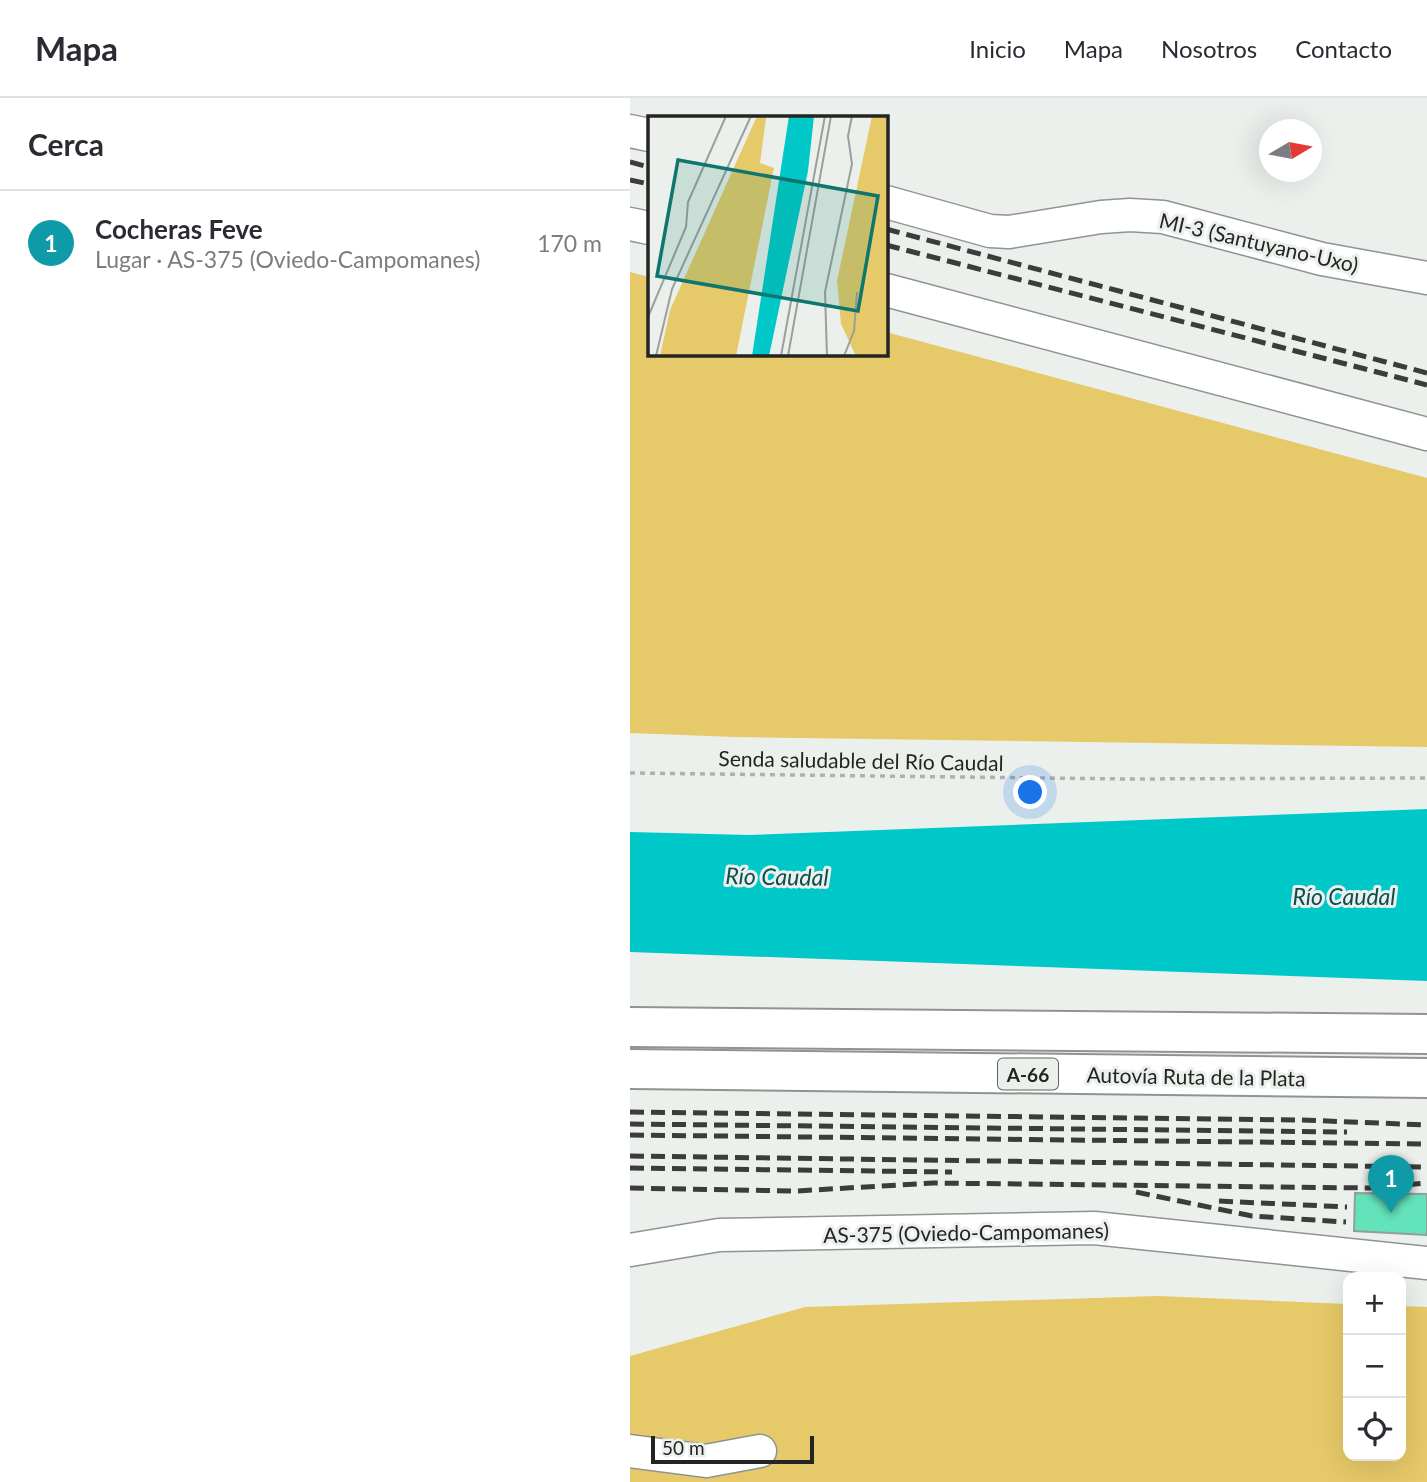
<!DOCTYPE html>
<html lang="es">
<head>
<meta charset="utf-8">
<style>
	body { margin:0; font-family:Lato,sans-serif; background:#f7f7f7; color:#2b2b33 }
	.controls { position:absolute; right:21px; bottom:21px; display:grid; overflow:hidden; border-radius:14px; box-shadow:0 7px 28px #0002 }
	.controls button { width:63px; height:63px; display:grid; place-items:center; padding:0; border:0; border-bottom:2px solid #e1e1e2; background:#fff; color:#2b2b33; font:35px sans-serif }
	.compass { position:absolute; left:629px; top:21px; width:63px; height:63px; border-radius:50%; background:#fff; box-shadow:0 7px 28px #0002; rotate:80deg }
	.scale { position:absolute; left:21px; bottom:18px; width:163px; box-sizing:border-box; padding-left:7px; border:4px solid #242523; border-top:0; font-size:19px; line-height:24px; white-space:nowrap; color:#242523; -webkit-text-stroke:5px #ecf0ec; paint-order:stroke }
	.you { position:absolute; left:401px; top:695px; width:24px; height:24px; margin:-18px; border:5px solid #fff; border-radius:50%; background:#1a73e8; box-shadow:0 0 0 10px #1a73e833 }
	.badge { display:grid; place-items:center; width:46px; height:46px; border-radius:50%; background:#2563eb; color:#fff; font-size:23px; font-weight:700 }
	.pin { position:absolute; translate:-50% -58px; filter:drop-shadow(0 2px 4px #0008) }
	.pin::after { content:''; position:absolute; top:37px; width:24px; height:21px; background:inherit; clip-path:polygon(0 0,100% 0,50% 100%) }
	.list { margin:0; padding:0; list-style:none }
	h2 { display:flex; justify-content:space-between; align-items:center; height:91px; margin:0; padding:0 28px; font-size:30px }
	h2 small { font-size:23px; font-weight:400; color:#7c7c81 }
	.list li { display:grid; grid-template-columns:46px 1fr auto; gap:21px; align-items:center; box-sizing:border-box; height:105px; padding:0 28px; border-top:2px solid #e1e1e2 }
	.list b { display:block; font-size:26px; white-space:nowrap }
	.list p { margin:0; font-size:23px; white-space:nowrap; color:#7c7c81 }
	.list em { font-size:23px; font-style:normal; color:#7c7c81 }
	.icon { flex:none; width:38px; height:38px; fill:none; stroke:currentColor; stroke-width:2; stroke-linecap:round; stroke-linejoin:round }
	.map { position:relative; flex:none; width:797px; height:1384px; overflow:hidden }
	header { display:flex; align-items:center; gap:42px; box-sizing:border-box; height:98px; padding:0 35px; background:#fff; border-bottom:2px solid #e1e1e2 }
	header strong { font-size:33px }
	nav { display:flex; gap:38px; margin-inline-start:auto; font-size:24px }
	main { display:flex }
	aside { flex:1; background:#fff }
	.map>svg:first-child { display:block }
	.green { fill:#e6c968 }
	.water { fill:#00c8c8 }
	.building { fill:#63e3ba; stroke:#969c9a; stroke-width:2 }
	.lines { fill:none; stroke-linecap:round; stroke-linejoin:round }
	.minor-casing { stroke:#909490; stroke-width:35 }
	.highway-casing { stroke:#909490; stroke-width:42 }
	.path { stroke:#aeb1ad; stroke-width:3.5; stroke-dasharray:5 5; stroke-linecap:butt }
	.minor { stroke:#fff; stroke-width:32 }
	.highway { stroke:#fff; stroke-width:38 }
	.rail { stroke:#3c3d3b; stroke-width:5; stroke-dasharray:14 7; stroke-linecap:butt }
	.labels { text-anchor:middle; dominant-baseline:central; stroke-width:6; stroke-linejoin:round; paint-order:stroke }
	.shield { fill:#ecf0ec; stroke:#60625f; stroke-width:2 }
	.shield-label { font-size:19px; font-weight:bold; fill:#242523 }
	.street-label { font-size:21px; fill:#242523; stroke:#ecf0ec }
	.water-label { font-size:23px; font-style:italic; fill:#094f4f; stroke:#ecf0ec }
	.inset-road { fill:none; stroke:#9c9f9c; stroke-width:2 }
	.view { fill:#0f766e; fill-opacity:0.15; stroke:#0f766e; stroke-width:3.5 }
	.inset-edge { fill:none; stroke:#242523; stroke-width:3.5 }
</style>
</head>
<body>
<header>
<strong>Mapa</strong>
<nav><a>Inicio</a><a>Mapa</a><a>Nosotros</a><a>Contacto</a></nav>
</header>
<main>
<aside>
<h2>Cerca<small></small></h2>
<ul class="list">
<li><span class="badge" style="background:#0f9aa8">1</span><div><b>Cocheras Feve</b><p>Lugar · AS-375 (Oviedo-Campomanes)</p></div><em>170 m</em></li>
</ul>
</aside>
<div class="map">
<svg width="797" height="1384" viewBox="0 0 797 1384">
	<rect width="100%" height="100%" fill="#ecf0ec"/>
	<g class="green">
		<path d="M0 174 19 179V256H256V234L797 380V649L105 639 0 635Z"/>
		<path d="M528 1198 718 1206V1358H771V1208L797 1209V1384H0V1258L175 1209Z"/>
	</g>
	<path class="water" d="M797 711V883L0 854V734L119 737Z"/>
	<path class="building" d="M725 1095 797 1096V1137L724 1133Z"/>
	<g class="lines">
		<g class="minor-casing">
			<g id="minor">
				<path d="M0 33 19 37"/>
				<path d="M256 104 360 133 379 134 471 119 500 117 533 119 692 161 797 180"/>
				<path d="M0 126 19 130"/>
				<path d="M256 192 797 336"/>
				<path d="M0 1152 89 1137 464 1130 797 1165"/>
				<path d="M0 1353 76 1363 130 1353"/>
			</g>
		</g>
		<g class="highway-casing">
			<g id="highway">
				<path d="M0 929 797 936"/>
				<path d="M0 971 797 980"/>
			</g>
		</g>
		<path class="path" d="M0 675 496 681 797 680"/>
		<use href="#minor" class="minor"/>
		<use href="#highway" class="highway"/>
		<g class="rail">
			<path d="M0 64 19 69"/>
			<path d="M0 82 19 86"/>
			<path d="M256 131 797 275"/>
			<path d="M256 147 797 287"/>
			<path d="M0 1014 672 1022 797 1027"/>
			<path d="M0 1026 717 1034"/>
			<path d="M0 1037 797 1046"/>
			<path d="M0 1058 797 1069"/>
			<path d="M0 1070 322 1074"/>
			<path d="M0 1090 166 1093 303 1085 739 1090 797 1085"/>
			<path d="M506 1094 622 1118 716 1124"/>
			<path d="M589 1103 717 1109"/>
		</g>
	</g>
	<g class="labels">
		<rect class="shield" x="368" y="960.5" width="60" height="31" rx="5"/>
		<g class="shield-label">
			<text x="398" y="976">A-66</text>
		</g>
		<g class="street-label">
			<text transform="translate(629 144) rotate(13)">MI-3 (Santuyano-Uxo)</text>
			<text transform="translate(231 662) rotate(1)">Senda saludable del Río Caudal</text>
			<text transform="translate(566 978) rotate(1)">Autovía Ruta de la Plata</text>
			<text transform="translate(336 1134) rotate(-1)">AS-375 (Oviedo-Campomanes)</text>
		</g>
		<g class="water-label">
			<text transform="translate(147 778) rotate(1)">Río Caudal</text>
			<text x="714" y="798">Río Caudal</text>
		</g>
	</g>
	<g transform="translate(18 18)">
		<rect width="240" height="240" fill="#ecf0ec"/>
		<path d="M109 0 118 2 112 47 126 52 88 240H12L22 194ZM224 0H240V240H208L193 208 189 165Z" fill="#e6c968"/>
		<path d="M141 0H166L160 55 121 240H104Z" fill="#00c8c8"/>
		<path class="inset-road" d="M0 201 38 111 40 86 78 0M8 240 24 173 103 0M133 240 177 0M140 240 183 0M179 240 177 176 204 48 200 20 204 0M196 240 206 215 209 176"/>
		<path class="view" d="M30 44 230 80 210 195 9 160Z"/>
		<rect width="240" height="240" class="inset-edge"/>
	</g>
</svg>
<div class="controls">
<button>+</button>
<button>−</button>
<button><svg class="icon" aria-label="locate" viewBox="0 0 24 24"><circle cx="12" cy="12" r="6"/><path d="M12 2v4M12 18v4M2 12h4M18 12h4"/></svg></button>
</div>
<svg class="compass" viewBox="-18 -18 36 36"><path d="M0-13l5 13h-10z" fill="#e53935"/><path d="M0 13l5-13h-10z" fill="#7c7c81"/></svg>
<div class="scale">50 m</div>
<div class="you"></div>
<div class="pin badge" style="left:761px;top:1115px;background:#0f9aa8">1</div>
</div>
</main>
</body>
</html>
